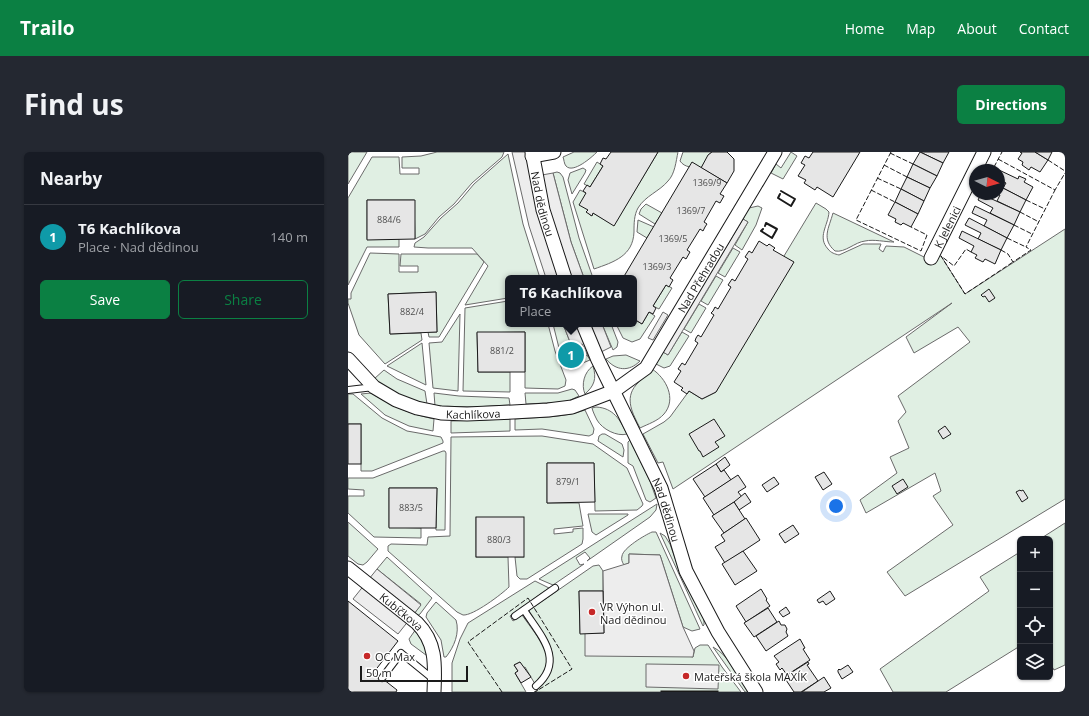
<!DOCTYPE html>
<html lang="en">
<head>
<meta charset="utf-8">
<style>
	body { margin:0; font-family:"Open Sans",sans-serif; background:#242831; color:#f1f3f6 }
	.controls { position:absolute; right:12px; bottom:12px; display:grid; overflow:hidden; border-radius:6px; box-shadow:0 1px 3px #0004 }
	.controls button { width:36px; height:36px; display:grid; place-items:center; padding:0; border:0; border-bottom:1px solid #363941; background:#171b24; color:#f1f3f6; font:20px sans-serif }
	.compass { position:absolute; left:621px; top:12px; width:36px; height:36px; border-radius:50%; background:#171b24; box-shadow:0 1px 3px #0004; rotate:96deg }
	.scale { position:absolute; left:12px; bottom:10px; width:108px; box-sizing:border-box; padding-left:4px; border:2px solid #1a1a1a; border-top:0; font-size:11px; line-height:14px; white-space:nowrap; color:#1a1a1a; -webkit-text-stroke:3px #fff; paint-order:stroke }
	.you { position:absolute; left:488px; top:354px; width:14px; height:14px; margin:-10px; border:3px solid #fff; border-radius:50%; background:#1a73e8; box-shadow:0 0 0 6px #1a73e833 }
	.badge { display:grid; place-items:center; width:26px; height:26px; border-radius:50%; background:#0b8043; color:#fff; font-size:13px; font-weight:700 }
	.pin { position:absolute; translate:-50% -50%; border:2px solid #fff; box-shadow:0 1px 4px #0006 }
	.popup { position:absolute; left:157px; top:123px; width:132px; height:52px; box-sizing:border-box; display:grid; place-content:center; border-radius:6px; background:#171b24; filter:drop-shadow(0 1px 3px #0005); font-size:13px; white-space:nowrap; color:#9ea1a6 }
	.popup b { font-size:15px; color:#f1f3f6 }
	.popup::after { content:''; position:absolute; left:50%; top:100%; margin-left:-8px; border:8px solid transparent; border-top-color:#171b24 }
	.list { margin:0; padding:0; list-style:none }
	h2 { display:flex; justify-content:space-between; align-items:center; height:52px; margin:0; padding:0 16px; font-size:17px }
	h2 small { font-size:13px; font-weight:400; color:#9ea1a6 }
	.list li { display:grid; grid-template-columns:26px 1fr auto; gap:12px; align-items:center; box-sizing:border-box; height:64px; padding:0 16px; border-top:1px solid #363941 }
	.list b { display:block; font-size:15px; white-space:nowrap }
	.list p { margin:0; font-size:13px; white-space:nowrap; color:#9ea1a6 }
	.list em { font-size:13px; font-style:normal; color:#9ea1a6 }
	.actions { display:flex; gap:8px; padding:12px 16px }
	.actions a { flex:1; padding:9px 0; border:1px solid #0b8043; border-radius:6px; text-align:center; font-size:14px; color:#0b8043 }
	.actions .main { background:#0b8043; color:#fff }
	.icon { flex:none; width:22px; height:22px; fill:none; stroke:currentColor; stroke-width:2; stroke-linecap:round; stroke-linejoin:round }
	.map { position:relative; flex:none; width:717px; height:540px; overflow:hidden; border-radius:6px }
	header { display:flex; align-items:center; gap:24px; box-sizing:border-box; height:56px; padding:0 20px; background:#0b8043; color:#fff }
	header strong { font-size:19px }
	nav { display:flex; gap:22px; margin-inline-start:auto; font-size:14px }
	.intro { display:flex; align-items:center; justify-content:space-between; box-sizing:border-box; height:96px; padding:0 24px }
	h1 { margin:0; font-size:28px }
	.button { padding:10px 18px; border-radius:6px; background:#0b8043; color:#fff; font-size:14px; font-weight:700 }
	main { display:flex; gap:24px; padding:0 24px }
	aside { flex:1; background:#171b24; border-radius:6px; box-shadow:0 1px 3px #0004 }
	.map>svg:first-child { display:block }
	.green { fill:#e0efe3; stroke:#6a6a6a }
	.parking { fill:#ededed; stroke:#6a6a6a }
	.building { fill:#e6e6e6; stroke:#1a1a1a }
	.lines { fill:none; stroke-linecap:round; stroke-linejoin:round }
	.lane-casing { stroke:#1a1a1a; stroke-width:8 }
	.street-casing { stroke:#1a1a1a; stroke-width:15 }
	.lane { stroke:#fff; stroke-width:6 }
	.street { stroke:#fff; stroke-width:13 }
	.fence { stroke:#1a1a1a; stroke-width:1; stroke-dasharray:5 2; stroke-linecap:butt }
	.wall { stroke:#1a1a1a; stroke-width:2 }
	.poi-dot { fill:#c62828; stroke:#fff; stroke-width:1.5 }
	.labels { text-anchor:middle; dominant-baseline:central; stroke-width:3; stroke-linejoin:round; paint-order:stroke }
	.number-label { font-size:9px; fill:#4d4d4d }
	.street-label { font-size:11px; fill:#1a1a1a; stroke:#fff }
	.poi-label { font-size:11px; fill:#1a1a1a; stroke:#fff; text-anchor:start }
</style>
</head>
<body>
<header>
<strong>Trailo</strong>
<nav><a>Home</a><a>Map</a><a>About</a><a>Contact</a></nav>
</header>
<div class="intro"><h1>Find us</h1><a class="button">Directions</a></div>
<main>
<aside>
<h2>Nearby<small></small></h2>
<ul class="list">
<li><span class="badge" style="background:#0f9aa8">1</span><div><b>T6 Kachlíkova</b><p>Place · Nad dědinou</p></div><em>140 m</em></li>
</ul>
<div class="actions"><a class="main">Save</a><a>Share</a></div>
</aside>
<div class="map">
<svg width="717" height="540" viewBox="0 0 717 540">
	<rect width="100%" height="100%" fill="#fff"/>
	<g class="green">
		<path d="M0 0H19L0 32Z"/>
		<path d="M89 0H156L154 5 124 31 106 52 91 65 77 82 67 87 66 48H19V87H51V95H19L0 133V46L24 5H51L52 22H71V16H54V5L73 4Z"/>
		<path d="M226 0H249C244 5 225 22 218 14 216 12 216 7 215 5Z"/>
		<path d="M310 0H330C328 9 327 22 320 29 312 39 297 44 290 56 286 63 286 72 286 80 285 104 266 110 246 117L225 50 232 38 238 41 240 58 239 60 243 64 245 61 266 73Z"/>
		<path d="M335 0H363L353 16C344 15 337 16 332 9Z"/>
		<path d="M443 0 449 4 435 27 423 21 428 12 433 16Z"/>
		<path d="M160 2 175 72 192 126H160V146L117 153 140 114 124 96H80L66 95 67 91 76 85 93 66 110 51 126 32Z"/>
		<path d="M249 10 255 14 242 35 236 32Z"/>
		<path d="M235 16 238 18 237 21 224 42 220 28 222 21Z"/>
		<path d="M209 20 212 21 215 25 231 86 245 126H236L223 90 205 21Z"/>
		<path d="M468 51 478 57 481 60C480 74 469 85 480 97 483 101 487 102 491 103L515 92H533L531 97 535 100 538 94 556 95 582 108 590 103 593 104 617 142 717 77V347L557 444 539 420 605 373 585 344 593 339 587 321 518 361 512 348 549 321 542 305 561 296 550 269 558 260 550 244 622 190 610 175 566 201 558 185 604 151 325 337 315 310 310 311 295 282 316 270 322 265 341 239 354 247 368 240 436 104Z"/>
		<path d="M298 52 314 61 307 72 291 62 293 57Z"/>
		<path d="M410 54 414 56 408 73 394 98 387 93 400 70 395 67 401 56Z"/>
		<path d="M485 61 546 90C537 90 526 87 517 89 507 90 497 101 487 99 473 87 481 76 485 61Z"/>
		<path d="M290 68 306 75 299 86 289 80Z"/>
		<path d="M385 96 392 100 377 125 370 121Z"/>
		<path d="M22 101 51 102V120H70V114H52L53 102H129L136 110 91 185H81L80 180H89L88 140 40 142 42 182 73 181 74 188 37 212 11 183 0 151V147H3V141Z"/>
		<path d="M368 124 375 128 360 153 353 149Z"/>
		<path d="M318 133 324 136 311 157 305 154Z"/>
		<path d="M160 149V172H200L207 199 218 228 217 234 210 237 177 236V180L129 181 130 220H162V240L115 239 117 156Z"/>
		<path d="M351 152 358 156 343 181 336 177Z"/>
		<path d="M301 160 307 164 292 187 284 190 275 186 268 172H286V167L294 172Z"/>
		<path d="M112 162 110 239 85 236 81 191 94 190Z"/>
		<path d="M205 172H215L224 195 234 192 235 194 216 200 220 210 239 203 242 208 220 217 212 200Z"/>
		<path d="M254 172H263L270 190 269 195 265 198Z"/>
		<path d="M334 180 341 184 322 214 316 216 308 212 315 200 320 203Z"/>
		<path d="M74 191 78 233 39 214Z"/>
		<path d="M278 203 292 209C281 220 268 219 258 207L265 204Z"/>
		<path d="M245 214C249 227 246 234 237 242 233 233 236 220 245 214Z"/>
		<path d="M304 217C318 226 329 247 316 262 310 269 300 272 292 276 285 262 276 247 288 233 293 227 299 223 304 217Z"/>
		<path d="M36 218 49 227 77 239 79 252C60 247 41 240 26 227Z"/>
		<path d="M224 237 227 238 231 244 218 250 178 252 177 241H210Z"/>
		<path d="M23 241C46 255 59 261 86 267L85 279 61 274 37 263 13 242Z"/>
		<path d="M86 241 111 244 161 246 162 253 126 255 87 254Z"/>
		<path d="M0 242H5L34 266 59 279 93 285 95 289V291L24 319H13V272H0Z"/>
		<path d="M248 255C266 256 272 268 279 282 269 285 254 277 249 268 247 264 245 260 244 256Z"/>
		<path d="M237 258 246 277 245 282 241 284 194 277 167 278V267C191 265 215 266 237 258Z"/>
		<path d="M162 267V279L103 281V269Z"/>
		<path d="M254 282H257L274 292 276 298 275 305 250 289 251 284Z"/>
		<path d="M194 284 245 292 279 316 295 352 294 354 289 358 247 359 246 311H199V351H231L235 374 206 377V382L225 380V377L235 376V387L234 392 179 427H172L169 424 167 405H176L128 365V405H160L161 435C154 442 125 464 115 463 113 462 111 461 109 460L40 399V394L43 392 79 393 80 385 102 384 103 285Z"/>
		<path d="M282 288 302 329 308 346 302 350 298 348 285 314 280 311V290Z"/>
		<path d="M95 299H97L98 301 97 378H88L89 336H41V375L73 376V386L26 385 0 361V344H16V338L0 337V326H25Z"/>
		<path d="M309 352 308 358 302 365 239 409 242 406 237 400 228 406 232 413 236 412 205 433 191 427Z"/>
		<path d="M240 362H280V363L248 383 244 380Z"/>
		<path d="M0 370 30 397 19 410 15 413 10 412 0 404Z"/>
		<path d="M717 371V513L706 518 702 511V387H692Z"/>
		<path d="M304 380H308L352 477 344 479 335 475 312 403 281 402V411L276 413C274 410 273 407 274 404 275 396 297 383 304 380Z"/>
		<path d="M312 381 317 384 322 392 333 423 356 465V473L355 474Z"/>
		<path d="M672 400V494L598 540H545L532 517 641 439 632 425Z"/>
		<path d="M39 405 84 446 72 462 69 464 66 462 73 452 29 417Z"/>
		<path d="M251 413 255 419V439H231L232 481H237L345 505 347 496 352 493H360L374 515 393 540H186L190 538 189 536C193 528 202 515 204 507 207 494 187 470 180 459L245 414Z"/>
		<path d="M187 429 201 436 162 464 165 469 174 463 200 499C201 513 196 522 187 532L177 515 175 516 172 510 166 513 170 519 167 521 178 540H104V511L112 487 120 471Z"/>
		<path d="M88 450 108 468C112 481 106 495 98 505H96L93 488 78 465 79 461Z"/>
		<path d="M68 477 76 488 82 506 63 492 61 487Z"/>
		<path d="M365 495C381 503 390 525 401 540H397Z"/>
	</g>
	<g class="parking">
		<path d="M164 0H190L194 23 205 21 223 90 236 126H198L181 74Z"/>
		<path d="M395 67 400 70 320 203 315 200Z"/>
		<path d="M315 160 320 163 305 188 300 186Z"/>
		<path d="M215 172H254L263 195 241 206 234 192 224 195Z"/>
		<path d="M281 402 312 403 335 475 346 499 345 505 237 504V481H256L255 419 281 411Z"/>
		<path d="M29 417 73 453 50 482 5 447Z"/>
		<path d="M298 512 371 513 370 537 298 535Z"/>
	</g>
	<g class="building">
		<path d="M263 0H310L266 74 245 61 244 64 238 60 240 58 231 53 238 41 235 39 239 33 242 35 255 14 252 12 255 6 258 7Z"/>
		<path d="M364 0H379L386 7V19L379 31 353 16 360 3Z"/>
		<path d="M465 0H512L485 45 469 35 467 38 456 31 458 28 450 24 457 13 453 11 457 4 461 6Z"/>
		<path d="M572 0H601L595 11Z"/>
		<path d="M572 0 595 11 589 24 565 12Z"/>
		<path d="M672 0H687L700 8 692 20 683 15 681 18 674 13 675 10 670 7 674 1Z"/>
		<path d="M687 0H704L700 8Z"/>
		<path d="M344 10 379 31 372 42 376 44 372 51 368 49 356 70 359 72 357 75 355 79 352 77 339 98 342 100 338 107 335 105 322 126 325 128 321 135 318 133 305 154 308 156 305 162 301 160 294 172 286 167V126H275Z"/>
		<path d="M565 12 589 24 582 36 559 25Z"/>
		<path d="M651 18 670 27 671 24 678 27 676 30 685 35 678 48 655 36 658 31 651 27Z"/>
		<path d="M559 25 582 36 576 49 553 37Z"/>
		<path d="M651 34 678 48 672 60 649 49 652 43 649 42H651Z"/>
		<path d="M553 37 576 49 570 62 547 50Z"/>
		<path d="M633 42 672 60 666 73 642 61 645 56 630 48Z"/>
		<path d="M19 48H67V87L19 88Z"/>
		<path d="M547 50 570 62 563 75 555 71 553 73 547 70 548 67 540 63Z"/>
		<path d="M627 54 666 73 659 86 636 74 639 68 624 61Z"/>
		<path d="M621 66 659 86 653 98 630 87 633 81 617 73Z"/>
		<path d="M614 79 653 98 647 112 637 107 635 110 627 106 629 103 623 100 626 94 611 86Z"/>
		<path d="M411 89 419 94 421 92 427 96 425 98 446 110 368 240 354 247 341 239 339 242 333 238 335 236 326 230 333 219 330 217 334 211 337 213 350 191 347 189 348 186 350 183 353 185 366 163 363 161 365 159 367 155 370 157 383 135 380 133 384 127 387 129 400 107 397 105 401 99 404 101Z"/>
		<path d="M641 137 647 146 641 150 637 144 635 145 633 143Z"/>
		<path d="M88 140 89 180 42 182 40 142Z"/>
		<path d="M129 180H177V220H130Z"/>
		<path d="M225 197 229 207 220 210 216 200Z"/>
		<path d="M366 267 377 284 367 290 371 295 355 305 352 299H351L341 282Z"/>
		<rect x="0" y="272" width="13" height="40"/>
		<path d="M597 274 603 282 595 287 590 279Z"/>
		<path d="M377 305 382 313 373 320 368 312Z"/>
		<path d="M199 311H246L247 350 199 351Z"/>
		<path d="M368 312 373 320 376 318 383 328 357 345 345 327Z"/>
		<path d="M476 320 484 332 475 338 467 325Z"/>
		<path d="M390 323 398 335 390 340 394 345 366 363 355 346Z"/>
		<path d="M426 325 431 332 419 340 414 333Z"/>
		<path d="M555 327 560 335 549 342 544 334Z"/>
		<path d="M41 336H89L88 376H41Z"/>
		<path d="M672 338 673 339 675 338 680 346 674 350 668 340Z"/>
		<path d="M397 341 403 350 391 358 386 350Z"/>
		<path d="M386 350 397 367 376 381 364 364Z"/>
		<rect x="128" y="365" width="48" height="40"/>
		<path d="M398 366 412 388 377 411 367 395 377 389 373 383Z"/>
		<path d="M445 373 451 382 437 391 431 382Z"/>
		<path d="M395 399 409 419 387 433 374 412Z"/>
		<path d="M413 437 419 447 418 448 422 454 398 470 388 454Z"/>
		<path d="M231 439H255L256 481 232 482Z"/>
		<path d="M482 439 487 447 478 453 475 449 471 451 469 448Z"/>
		<path d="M0 449 50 489 26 520 49 538 48 540H0Z"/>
		<path d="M438 455 442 461 435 465 431 460Z"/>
		<path d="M420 456 429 470 406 485 396 471Z"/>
		<path d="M431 469 433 473H437L439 477 438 480 440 484 418 499 408 484Z"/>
		<path d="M452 487 457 496 455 497 462 508 439 523 434 516 432 518 428 512 431 510 426 504Z"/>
		<path d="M172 510 183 525 173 531 167 521 170 519 166 513Z"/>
		<path d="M460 510 461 512 459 513 470 529 453 540H446L436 525Z"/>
		<path d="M500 513 505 520 494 527 490 520V518L491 517 492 518Z"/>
		<path d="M476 525 483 536 476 540H454Z"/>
		<rect x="313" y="539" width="57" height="1"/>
	</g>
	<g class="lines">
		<g class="lane-casing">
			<g id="lane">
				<path d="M0 238 26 235"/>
				<path d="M176 458C192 483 218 508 188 534"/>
				<path d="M167 464 207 436"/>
				<path d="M34 526 53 501 85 527"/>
			</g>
		</g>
		<g class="street-casing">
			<g id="street">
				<path id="s1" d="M184 0 195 58 217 126"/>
				<path d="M184 4 206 0"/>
				<path id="s2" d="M583 106 636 0"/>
				<path id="s3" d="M235 172 250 208 313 336 338 419 370 480 408 540"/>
				<path id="s4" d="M0 207 26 235 48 248 69 256 93 261 119 262 165 260 200 258 224 255 266 239 298 216 427 0"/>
				<path id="s5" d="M0 416 69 471C89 491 87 514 86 540"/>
			</g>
		</g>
		<use href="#lane" class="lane"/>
		<use href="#street" class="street"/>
		<g class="fence">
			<path d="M543 0 508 68 573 99 579 83 563 75"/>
			<path d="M714 0 717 2"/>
			<path d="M542 1 565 12"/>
			<path d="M650 7 707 38 717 21"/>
			<path d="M700 8 717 19"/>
			<path d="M536 13 559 25"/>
			<path d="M646 15 654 0"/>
			<path d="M529 26 553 37"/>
			<path d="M523 38 547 50"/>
			<path d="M678 48 697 57"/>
			<path d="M672 60 691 70"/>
			<path d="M666 73 684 82"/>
			<path d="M659 86 678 95"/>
			<path d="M653 98 660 102 665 110 683 98 678 95 707 38"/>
			<path d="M623 100 618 97 606 114 593 104 617 142 665 110"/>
			<path d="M154 540 120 490 180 446 224 517 187 540"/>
		</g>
		<g class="wall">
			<path d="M432 42 430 46 443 54 447 47 433 39"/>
			<path d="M415 77 413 79 424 86 429 77 418 71 417 74"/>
		</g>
	</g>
	<g class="poi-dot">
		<circle cx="244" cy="460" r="4"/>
		<circle cx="19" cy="504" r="4"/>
		<circle cx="338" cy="524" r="4"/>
	</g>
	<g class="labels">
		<g class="number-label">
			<text x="359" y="30">1369/9</text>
			<text x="343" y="58">1369/7</text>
			<text x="41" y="67">884/6</text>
			<text x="325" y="86">1369/5</text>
			<text x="309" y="114">1369/3</text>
			<text x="64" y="159">882/4</text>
			<text x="154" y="198">881/2</text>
			<text x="220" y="329">879/1</text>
			<text x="63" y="355">883/5</text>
			<text x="151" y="387">880/3</text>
		</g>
		<g class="street-label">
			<text stroke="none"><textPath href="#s1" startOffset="53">Nad dědinou</textPath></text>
			<text stroke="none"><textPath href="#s2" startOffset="35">K Jelenici</textPath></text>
			<text stroke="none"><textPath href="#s4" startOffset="432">Nad Přehradou</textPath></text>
			<text stroke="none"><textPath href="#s4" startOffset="143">Kachlíkova</textPath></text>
			<text stroke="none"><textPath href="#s3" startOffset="204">Nad dědinou</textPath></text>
			<text stroke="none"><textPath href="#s5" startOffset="69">Kubíčkova</textPath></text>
		</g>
		<g class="poi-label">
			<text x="252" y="454">VR Výhon ul.<tspan x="252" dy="13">Nad dědinou</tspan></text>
			<text x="27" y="504">OC Max</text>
			<text x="346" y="524">Mateřská škola MAXÍK</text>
		</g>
	</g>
</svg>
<div class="controls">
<button>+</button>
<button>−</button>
<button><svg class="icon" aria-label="locate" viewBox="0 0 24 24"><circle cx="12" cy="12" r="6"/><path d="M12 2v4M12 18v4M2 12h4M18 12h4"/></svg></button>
<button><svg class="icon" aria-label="layers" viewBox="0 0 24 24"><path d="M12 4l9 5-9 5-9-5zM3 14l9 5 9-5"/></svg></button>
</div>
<svg class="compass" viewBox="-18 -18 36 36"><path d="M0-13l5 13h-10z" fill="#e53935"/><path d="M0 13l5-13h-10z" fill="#9ea1a6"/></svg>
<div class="scale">50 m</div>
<div class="you"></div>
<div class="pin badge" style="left:223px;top:203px;background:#0f9aa8">1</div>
<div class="popup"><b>T6 Kachlíkova</b>Place</div>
</div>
</main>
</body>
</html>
